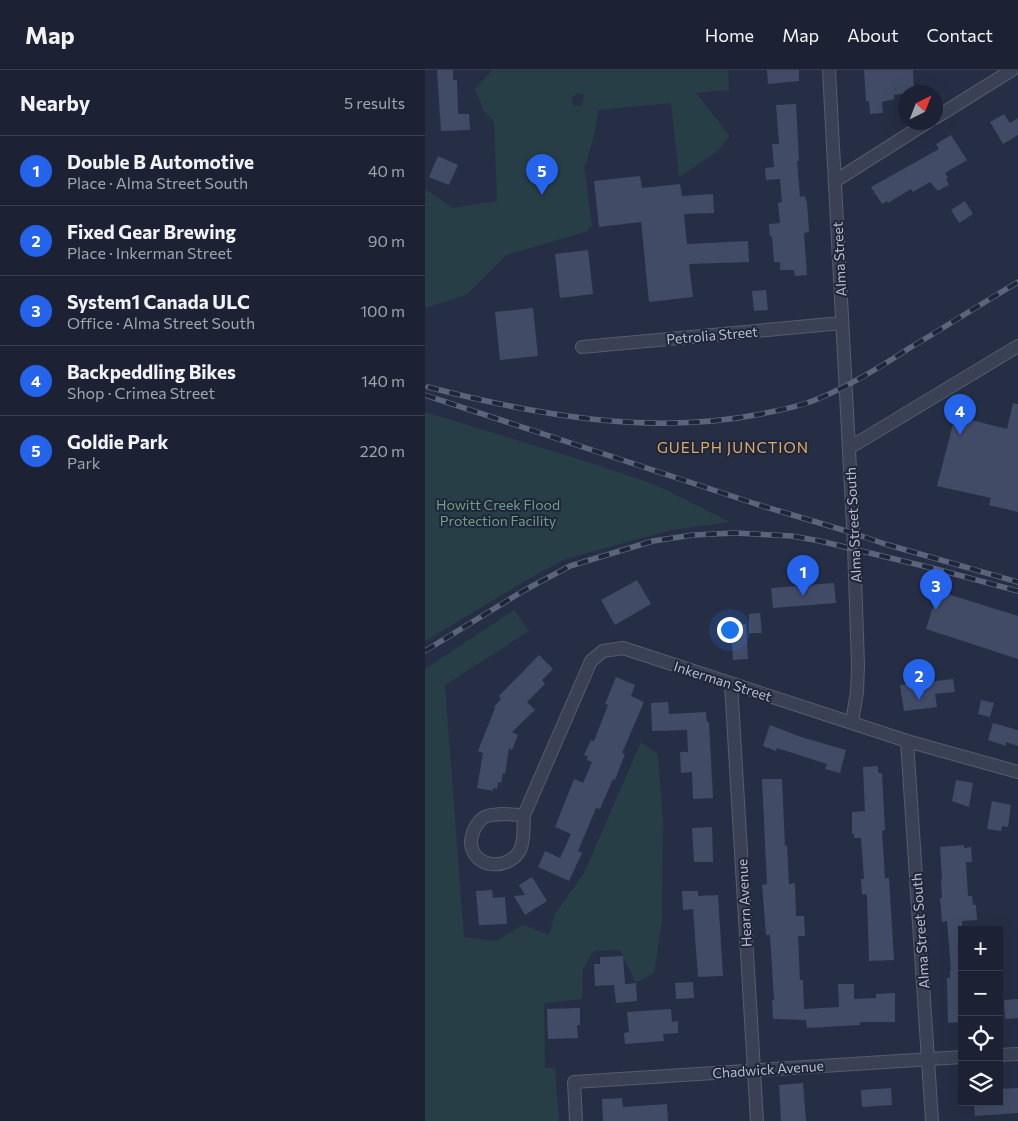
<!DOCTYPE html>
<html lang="en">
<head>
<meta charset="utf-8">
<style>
	body { margin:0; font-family:Commissioner,sans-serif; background:#252a3c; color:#f1f3f6 }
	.controls { position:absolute; right:15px; bottom:15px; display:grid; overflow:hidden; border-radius:0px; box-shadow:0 5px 20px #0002 }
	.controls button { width:45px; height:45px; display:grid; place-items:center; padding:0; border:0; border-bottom:1px solid #3a3f4f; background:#1c2234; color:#f1f3f6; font:25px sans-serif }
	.compass { position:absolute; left:473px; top:15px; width:45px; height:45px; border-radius:50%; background:#1c2234; box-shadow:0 5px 20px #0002; rotate:42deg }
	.you { position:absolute; left:304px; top:559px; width:18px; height:18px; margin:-12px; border:4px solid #fff; border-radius:50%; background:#1a73e8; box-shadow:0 0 0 8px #1a73e833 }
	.badge { display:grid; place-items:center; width:32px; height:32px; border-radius:50%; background:#2563eb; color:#fff; font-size:16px; font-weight:700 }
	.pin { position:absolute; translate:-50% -41px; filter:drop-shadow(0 1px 2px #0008) }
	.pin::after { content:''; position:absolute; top:26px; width:18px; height:15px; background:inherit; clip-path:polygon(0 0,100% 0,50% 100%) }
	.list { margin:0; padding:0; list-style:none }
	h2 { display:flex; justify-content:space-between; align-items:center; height:65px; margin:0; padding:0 20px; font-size:21px }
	h2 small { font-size:16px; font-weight:400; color:#a0a4ac }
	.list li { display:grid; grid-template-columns:32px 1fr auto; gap:15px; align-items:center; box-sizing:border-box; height:70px; padding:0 20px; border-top:1px solid #3a3f4f }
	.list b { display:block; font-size:19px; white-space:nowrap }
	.list p { margin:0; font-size:16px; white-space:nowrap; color:#a0a4ac }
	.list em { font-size:16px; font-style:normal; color:#a0a4ac }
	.icon { flex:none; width:28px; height:28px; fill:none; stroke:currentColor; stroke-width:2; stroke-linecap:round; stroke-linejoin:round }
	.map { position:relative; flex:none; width:593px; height:1051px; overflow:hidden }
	header { display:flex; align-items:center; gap:30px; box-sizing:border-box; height:70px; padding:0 25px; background:#1c2234; border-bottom:1px solid #3a3f4f }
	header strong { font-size:24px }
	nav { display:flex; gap:28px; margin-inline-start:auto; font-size:18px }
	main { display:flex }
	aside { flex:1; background:#1c2234 }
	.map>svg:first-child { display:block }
	.green { fill:#283e46; fill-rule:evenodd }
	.building { fill:#424b65 }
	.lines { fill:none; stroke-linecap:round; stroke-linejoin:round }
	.street-casing { stroke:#565c6f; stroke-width:14 }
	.street { stroke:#3a4154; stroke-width:12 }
	.rail-casing { stroke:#5c647b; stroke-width:5.5 }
	.rail { stroke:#1f263a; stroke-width:4; stroke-dasharray:11; stroke-linecap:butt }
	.labels { text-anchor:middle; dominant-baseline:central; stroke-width:4; stroke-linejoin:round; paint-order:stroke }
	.street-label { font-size:14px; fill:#b8bdce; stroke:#1f263a }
	.park-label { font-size:14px; fill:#6ea081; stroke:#1f263a }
	.neighbourhood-label { font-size:15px; letter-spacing:1px; fill:#dcab64; stroke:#1f263a }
</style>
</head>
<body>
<header>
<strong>Map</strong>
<nav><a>Home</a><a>Map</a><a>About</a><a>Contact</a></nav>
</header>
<main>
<aside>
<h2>Nearby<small>5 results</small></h2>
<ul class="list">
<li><span class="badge">1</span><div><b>Double B Automotive</b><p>Place · Alma Street South</p></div><em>40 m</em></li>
<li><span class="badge">2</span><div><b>Fixed Gear Brewing</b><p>Place · Inkerman Street</p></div><em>90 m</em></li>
<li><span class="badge">3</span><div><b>System1 Canada ULC</b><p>Office · Alma Street South</p></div><em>100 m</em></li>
<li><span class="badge">4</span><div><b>Backpeddling Bikes</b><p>Shop · Crimea Street</p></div><em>140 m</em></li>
<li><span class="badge">5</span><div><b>Goldie Park</b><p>Park</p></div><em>220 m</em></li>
</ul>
</aside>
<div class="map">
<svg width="593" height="1051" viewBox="0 0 593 1051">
	<rect width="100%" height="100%" fill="#262e45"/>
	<g class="green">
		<path d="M66 0H303L304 20 271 23 305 66 294 80 254 107 246 33 173 40 170 61 161 95 159 94 167 156 163 157V161L81 185 41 225 0 238V119L28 138 72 131 69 52 59 41 50 19 66 2ZM152 23 159 24 156 40V35L148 36 147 28Z"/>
		<path d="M0 342 163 392 231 415 305 452 246 460 140 489 100 511 0 571Z"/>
		<path d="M89 540 104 561 20 615 39 867 71 871 98 855 124 865 130 844 159 803 216 672 233 684 238 754 237 852 229 903 211 913 195 880 169 881 158 899 157 929 119 933 120 998H130L134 1051H0V599Z"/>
	</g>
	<g class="building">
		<path d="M12 0H28V10H32L33 44H44L45 60 16 61Z"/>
		<path d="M342 0H374V11L343 14Z"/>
		<path d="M439 0H488L489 22 469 25V29L457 32 458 43 445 44 444 31H441Z"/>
		<path d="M371 34 374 91H372L375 127 380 126 381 131H382L384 162 379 163 382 205 370 206 369 200H355V192H349L347 166 345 167 344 154 355 153 353 133 357 132 355 109 341 110 340 98 349 97 347 74H354L351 35Z"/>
		<path d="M579 44 585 53 593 48V65L578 74 565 52Z"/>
		<path d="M526 65 542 90 520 103 523 108 521 109 524 115 513 121 505 112 488 122 486 119 463 133 462 131 457 134 446 117 514 79 511 74Z"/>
		<path d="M13 86 33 95 24 115 4 107Z"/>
		<path d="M215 106 217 118 255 114 257 126 288 124 289 143 259 144 262 174 323 171 324 192 264 194 268 227 224 232 216 152 174 157 169 111Z"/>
		<path d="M540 131 548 144 534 153 526 140Z"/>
		<path d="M163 180 168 224 135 228 130 184Z"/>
		<path d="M341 220 343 240 329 241 327 221Z"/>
		<path d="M108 238 113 286 75 290 70 242Z"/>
		<path d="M588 333 593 334V442L564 435 566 428 512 416 530 346 582 359Z"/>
		<path d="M212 510 226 534 190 555 176 530Z"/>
		<path d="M409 513 411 533 348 538 346 518Z"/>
		<path d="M513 521 593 546V589L501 559Z"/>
		<path d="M335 543 337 563H324V544Z"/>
		<path d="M321 554 323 589 308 590 306 555Z"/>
		<path d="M114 585 128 599 117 610 120 614 102 632 110 640 87 662 93 665 87 680 84 678 80 704 78 703 76 713 73 712 72 719 68 718V721L52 718 58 683 53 681 70 638 69 637 76 629 74 626Z"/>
		<path d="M191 607 210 615 206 626 219 632 197 683 200 684 190 710 188 709 175 739 171 738 153 781 157 783 144 811 113 797 120 781 135 788 146 764 130 757 149 709 158 713 167 692 162 690 163 686 159 685 166 670 169 671 183 635 180 634Z"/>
		<path d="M528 609 530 622 510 624 512 637 479 641 475 615Z"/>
		<path d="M556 630 569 633 565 647 553 644Z"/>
		<path d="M243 632 244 644 281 642 282 652H284L288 728 268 729 267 702 256 703 255 682H263L262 660 227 661 226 633Z"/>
		<path d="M568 653 593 660V676L581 672V676L563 670Z"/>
		<path d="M345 655 376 667 421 680 415 703 400 699 402 694 352 678 351 681 338 676Z"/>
		<path d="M453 696V703H457L460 760 457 761 460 808H464L469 890 444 891 442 827 441 824 437 825 436 809H439L436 768H429V764H427V742L440 741 438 697Z"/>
		<path d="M337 709H357L360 776 362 775 364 814 370 813 371 846H379L380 866H373L375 910H378L379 939 414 937 413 914H429V929L451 928V924L470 923V952H435V955L382 958 381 950 348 949 347 930H349L345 865H341L337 815 342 814Z"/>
		<path d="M531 710 548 713 544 737 527 731Z"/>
		<path d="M567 731 586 735 583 757 577 756 576 761 562 759Z"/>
		<path d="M287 757 288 792H269L267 758Z"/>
		<path d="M539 775V778L546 777 547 792H541L543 826H547L548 835H551L552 850 537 851V952L523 953 522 908H525V900H526L522 851 517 852 515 828H517L516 809H517L515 777Z"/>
		<path d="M107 807 122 831 100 845 89 826 100 825 94 815Z"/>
		<path d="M67 820 68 828 80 827 82 854 54 855 51 821Z"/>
		<path d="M257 821H273V826L293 825 298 906 273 907 268 839 258 840Z"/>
		<path d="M198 886 200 914 211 913 212 931 191 933 189 915 170 916 169 894H175V887Z"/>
		<path d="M268 912 269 928 251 929 250 913Z"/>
		<path d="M593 929V948L580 949 579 930Z"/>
		<path d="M155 938V955H152L153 968 123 969 122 939Z"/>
		<path d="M246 939 247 952 253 951V963L238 964 239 971 200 974 199 963 204 962 202 942Z"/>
		<path d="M378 1013 381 1051H356L354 1015Z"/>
		<path d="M466 1018 467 1035 437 1037 436 1020Z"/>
		<path d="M593 1018V1043L550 1046 549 1032H574V1019Z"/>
		<path d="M197 1028 198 1037 242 1034 243 1051H178L177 1029Z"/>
	</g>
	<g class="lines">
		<g class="street-casing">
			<g id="street">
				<path d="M404 0 429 475 433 596 432 622 427 652"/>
				<path d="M510 48 587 0"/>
				<path d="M410 111 503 52"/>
				<path d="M157 277 417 253"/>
				<path d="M424 378 593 276"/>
				<path d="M306 614 332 1051"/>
				<path d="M482 671 507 1051"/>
				<path d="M99 745C89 745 69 742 60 747 55 749 50 757 48 762 48 765 45 770 46 773 48 799 84 801 95 780 100 770 98 756 99 745L166 591 178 581 198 578 482 671 593 702"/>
				<path d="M574 985 593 984"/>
				<path d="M151 1051 149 1012 537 987"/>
			</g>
		</g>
		<use href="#street" class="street"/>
		<g class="rail-casing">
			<g id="rail">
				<path d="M3 317C111 345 225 366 336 344 354 340 373 337 390 330 423 317 454 298 483 279 520 257 556 234 593 212"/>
				<path d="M0 325 331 434 428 463 460 474 593 512"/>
				<path d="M0 581 98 521 145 496 228 471 268 465 310 463 367 466 395 471 511 499 593 521"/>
			</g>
		</g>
		<use href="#rail" class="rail"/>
	</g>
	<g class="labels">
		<g class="street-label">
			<text transform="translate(414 189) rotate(-93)">Alma Street</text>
			<text transform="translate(287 265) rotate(-5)">Petrolia Street</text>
			<text transform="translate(428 455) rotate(-93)">Alma Street South</text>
			<text transform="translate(298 611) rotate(18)">Inkerman Street</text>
			<text transform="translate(319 833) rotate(-93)">Hearn Avenue</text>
			<text transform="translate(495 861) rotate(-94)">Alma Street South</text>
			<text transform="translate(343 999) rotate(-4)">Chadwick Avenue</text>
		</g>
		<g class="park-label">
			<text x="73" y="434">Howitt Creek Flood<tspan x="73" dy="16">Protection Facility</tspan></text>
		</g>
		<g class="neighbourhood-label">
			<text x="308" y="377">GUELPH JUNCTION</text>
		</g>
	</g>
</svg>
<div class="controls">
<button>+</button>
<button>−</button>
<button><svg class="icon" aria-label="locate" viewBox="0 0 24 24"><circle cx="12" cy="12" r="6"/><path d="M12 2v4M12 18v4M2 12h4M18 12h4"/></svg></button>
<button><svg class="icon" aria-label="layers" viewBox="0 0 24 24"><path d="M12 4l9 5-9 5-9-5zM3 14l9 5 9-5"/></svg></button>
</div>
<svg class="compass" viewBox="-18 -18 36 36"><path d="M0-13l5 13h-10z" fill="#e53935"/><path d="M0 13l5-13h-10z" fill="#a0a4ac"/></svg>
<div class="you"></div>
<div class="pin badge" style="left:378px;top:526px">1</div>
<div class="pin badge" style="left:494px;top:630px">2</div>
<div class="pin badge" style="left:511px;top:540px">3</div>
<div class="pin badge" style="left:535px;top:365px">4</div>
<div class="pin badge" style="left:117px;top:125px">5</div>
</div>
</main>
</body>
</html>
